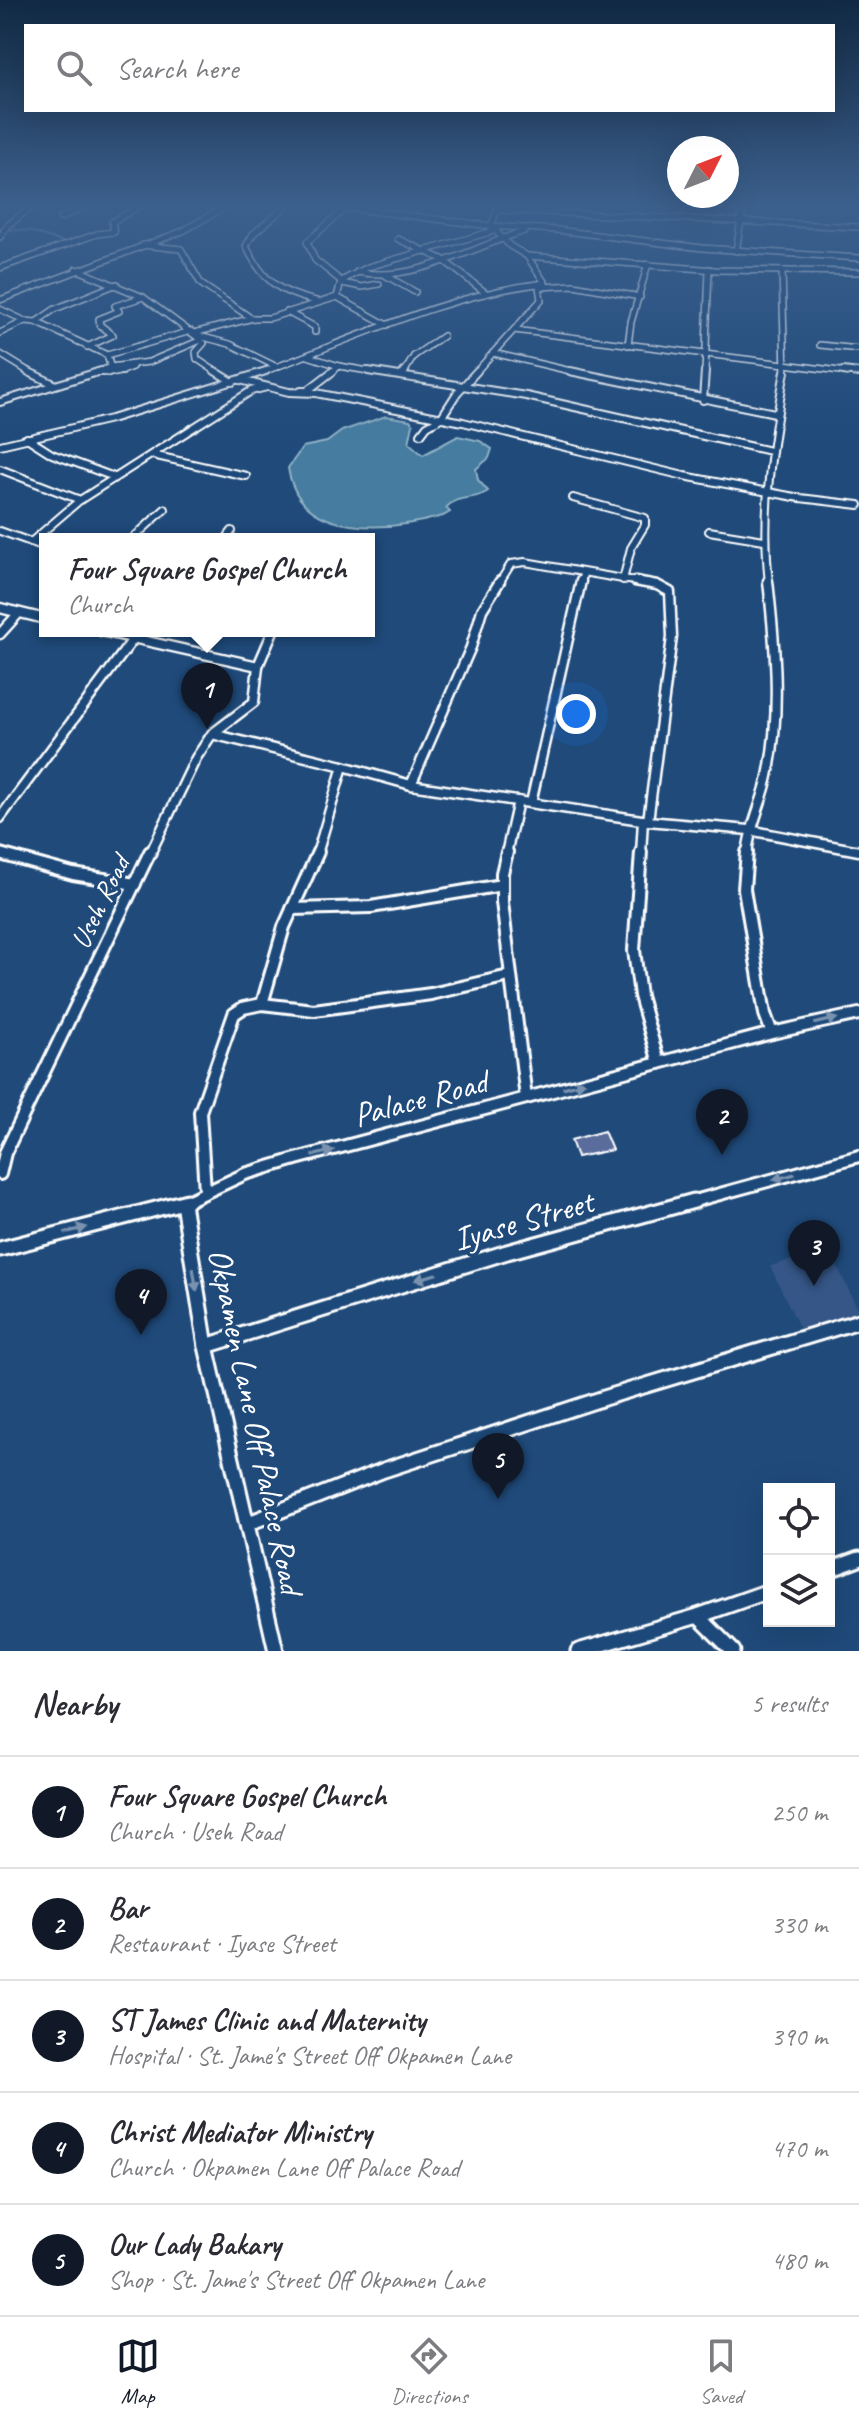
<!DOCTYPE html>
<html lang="en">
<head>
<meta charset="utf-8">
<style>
	body { margin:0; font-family:Caveat,sans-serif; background:#f2f2f3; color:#2b2b33 }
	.controls { position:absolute; right:24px; bottom:24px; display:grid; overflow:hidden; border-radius:0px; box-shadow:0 8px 32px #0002 }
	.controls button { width:72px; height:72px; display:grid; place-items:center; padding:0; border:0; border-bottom:2px solid #e1e1e2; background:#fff; color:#2b2b33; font:40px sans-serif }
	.compass { position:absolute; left:667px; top:136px; width:72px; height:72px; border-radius:50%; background:#fff; box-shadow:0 8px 32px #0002; rotate:48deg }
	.you { position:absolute; left:576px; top:714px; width:28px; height:28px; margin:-20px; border:6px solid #fff; border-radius:50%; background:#1a73e8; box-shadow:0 0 0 12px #1a73e833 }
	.badge { display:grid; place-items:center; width:52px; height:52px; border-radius:50%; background:#111827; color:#fff; font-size:26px; font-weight:700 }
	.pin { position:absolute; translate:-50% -66px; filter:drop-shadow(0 2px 4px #0008) }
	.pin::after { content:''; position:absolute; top:42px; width:28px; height:24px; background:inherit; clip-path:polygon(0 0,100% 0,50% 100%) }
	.popup { position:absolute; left:39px; top:533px; width:336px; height:104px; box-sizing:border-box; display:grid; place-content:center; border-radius:0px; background:#fff; filter:drop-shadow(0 2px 6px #0005); font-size:26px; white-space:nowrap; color:#7c7c81 }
	.popup b { font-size:30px; color:#2b2b33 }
	.popup::after { content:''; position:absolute; left:50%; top:100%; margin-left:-16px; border:16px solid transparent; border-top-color:#fff }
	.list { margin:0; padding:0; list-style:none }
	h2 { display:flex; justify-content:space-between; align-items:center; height:104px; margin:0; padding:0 32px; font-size:34px }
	h2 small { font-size:26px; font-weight:400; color:#7c7c81 }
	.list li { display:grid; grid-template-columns:52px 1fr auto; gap:24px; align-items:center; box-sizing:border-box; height:112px; padding:0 32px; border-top:2px solid #e1e1e2 }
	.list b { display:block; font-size:30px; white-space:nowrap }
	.list p { margin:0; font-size:26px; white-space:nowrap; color:#7c7c81 }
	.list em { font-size:26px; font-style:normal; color:#7c7c81 }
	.icon { flex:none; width:44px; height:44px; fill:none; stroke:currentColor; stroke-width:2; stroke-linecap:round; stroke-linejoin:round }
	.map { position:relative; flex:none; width:859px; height:1651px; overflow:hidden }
	.search { position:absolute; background:#fff; box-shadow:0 8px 32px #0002; left:24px; right:24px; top:24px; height:88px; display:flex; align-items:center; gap:20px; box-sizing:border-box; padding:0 28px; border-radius:0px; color:#7c7c81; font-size:30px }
	.sheet { height:664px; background:#fff }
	nav { display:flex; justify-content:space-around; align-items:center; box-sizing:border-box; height:112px; border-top:2px solid #e1e1e2; background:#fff; font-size:22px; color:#7c7c81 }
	nav a { display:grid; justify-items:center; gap:4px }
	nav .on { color:#111827 }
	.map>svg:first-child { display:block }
	.built { fill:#355786 }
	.water { fill:#447b9f; stroke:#8fb0c5; stroke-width:2 }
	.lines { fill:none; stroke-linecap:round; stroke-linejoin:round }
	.stream { stroke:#8fb0c5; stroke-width:2 }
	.building { fill:#5a6c9b; stroke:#fff; stroke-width:2 }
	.street-far4-casing { stroke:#fff; stroke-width:8 }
	.street-far3-casing { stroke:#fff; stroke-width:10 }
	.street-far2-casing { stroke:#fff; stroke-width:13 }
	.street-far1-casing { stroke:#fff; stroke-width:16 }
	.street-casing { stroke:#fff; stroke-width:19 }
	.street-far4 { stroke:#1f4a7a; stroke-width:5 }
	.street-far3 { stroke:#1f4a7a; stroke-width:6 }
	.street-far2 { stroke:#1f4a7a; stroke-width:8 }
	.street-far1 { stroke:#1f4a7a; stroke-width:10 }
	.street { stroke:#1f4a7a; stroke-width:13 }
	.oneway { fill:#7992af }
	.labels { text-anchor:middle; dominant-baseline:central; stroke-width:7; stroke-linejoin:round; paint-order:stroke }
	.street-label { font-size:28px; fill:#fff; stroke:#1f4a7a }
	.near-street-label { font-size:34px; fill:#fff; stroke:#1f4a7a }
</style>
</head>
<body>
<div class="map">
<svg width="859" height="1651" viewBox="0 0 859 1651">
	<rect width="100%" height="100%" fill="#1f4a7a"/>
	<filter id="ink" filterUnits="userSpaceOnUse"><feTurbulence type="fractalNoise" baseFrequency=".0125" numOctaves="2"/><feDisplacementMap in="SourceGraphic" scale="16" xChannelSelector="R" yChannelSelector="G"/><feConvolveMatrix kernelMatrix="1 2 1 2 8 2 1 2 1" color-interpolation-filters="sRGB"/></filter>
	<g filter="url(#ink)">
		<path class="built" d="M829 1250 859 1311 800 1329 770 1266Z"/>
		<path class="water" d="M386 416 410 420 413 424 409 443 423 455 458 436 480 441 492 449 489 458 476 469 478 480 488 491C474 502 459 493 446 508L450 512 443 516C392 530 299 542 288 468L303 447 327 442 342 431Z"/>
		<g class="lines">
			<path class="stream" d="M0 229 30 231 69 244"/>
		</g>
		<path class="building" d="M604 1131 612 1150 577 1157 571 1140Z"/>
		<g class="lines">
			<g class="street-far4-casing">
				<g id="street-far4">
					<path d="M284 208 253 234 246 246C262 280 279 293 316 301"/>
					<path d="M348 208 491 226 510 246 527 256 716 270 859 272"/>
					<path d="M498 208 491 226 557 230 702 248 859 258"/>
					<path d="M497 210 859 227"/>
					<path d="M60 218 82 208"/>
					<path d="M0 237 7 226 30 208"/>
					<path d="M398 239 442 259 486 293"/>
					<path d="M143 245 181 249 201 284 251 318H270L337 297 387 325"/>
					<path d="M736 251 743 208"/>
					<path d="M0 268 97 234 114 232 112 222 136 208"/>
					<path d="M76 269 143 297 201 340 149 362 110 367 96 373"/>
					<path d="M782 271 785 373"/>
					<path d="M357 272C414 283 471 248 524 231"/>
					<path d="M385 275 415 292"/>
					<path d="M341 281 368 267 497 230"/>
					<path d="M342 283 362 287 379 284"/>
					<path d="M541 287 574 285 640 297"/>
					<path d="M337 297 341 281 315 260 307 242 346 208"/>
					<path d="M0 300 183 231 223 208"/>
					<path d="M0 309 25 321 0 333"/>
					<path d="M287 312 315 327V332"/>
					<path d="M25 321 36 322 107 355 110 365"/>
					<path d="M36 322 55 309 117 284"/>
					<path d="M514 330 856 373"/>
					<path d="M194 333 253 318"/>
					<path d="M199 336 230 344 277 367"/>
					<path d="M204 343 196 352 197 359 218 373"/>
					<path d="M628 345 631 322 648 264"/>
					<path d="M820 345 859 349"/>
					<path d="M87 347 113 335 100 325 99 319 119 311 115 306 143 297"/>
					<path d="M493 353 579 373"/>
					<path d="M0 354 31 373"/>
					<path d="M107 355 191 331"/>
					<path d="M308 356 339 366 380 373"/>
					<path d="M98 372 108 373"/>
					<path d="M116 373 132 367"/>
					<path d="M260 373C353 339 447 294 545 283"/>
					<path d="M331 373 339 366"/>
					<path d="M404 373 414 356 443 336"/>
					<path d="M475 373 541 300 539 287 545 283 527 256"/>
					<path d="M705 373 709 269"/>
				</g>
			</g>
			<g class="street-far3-casing">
				<g id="street-far3">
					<path d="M27 371 54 384"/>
					<path d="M215 371 233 382"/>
					<path d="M368 371 526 396 770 451"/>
					<path d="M570 371 775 413"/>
					<path d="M843 371 859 373"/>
					<path d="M98 372 122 371"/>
					<path d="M402 375 405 371"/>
					<path d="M240 380 289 392 316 393 463 422 684 476 800 498 859 505"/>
					<path d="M301 391H307L333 371"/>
					<path d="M703 400 705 371"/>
					<path d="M0 402 101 371"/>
					<path d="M421 434 427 426 441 418 457 393 477 371"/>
					<path d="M27 438 52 454 114 477"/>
					<path d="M0 445 111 419 266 371"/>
					<path d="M152 455 246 476"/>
					<path d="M0 469 80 500"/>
					<path d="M573 498 645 518V525L631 548 623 580"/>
					<path d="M0 531 45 547"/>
					<path d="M709 531 764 540"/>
					<path d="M132 539 165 509"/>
					<path d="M226 539 232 531"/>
					<path d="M31 542 80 500 251 391 267 387"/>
					<path d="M499 583 511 564 525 562 646 583"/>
					<path d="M581 583 583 574"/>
					<path d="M769 583C761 511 772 442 785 371"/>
				</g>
			</g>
			<g class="street-far2-casing">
				<g id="street-far2">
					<path d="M635 581 657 585 670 592 672 637 648 821"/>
					<path d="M0 608 45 619"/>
					<path d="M101 631 258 666"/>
					<path d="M0 634 19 613"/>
					<path d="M212 734 343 766 317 854"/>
					<path d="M343 766 411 785 648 821 749 830 859 851"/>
					<path d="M411 785 471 647 482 610 500 581"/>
					<path d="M531 803 581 581"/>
					<path d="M0 818 134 638"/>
					<path d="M150 854 196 758 212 734 254 702 258 666 273 631"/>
					<path d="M506 854 518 801"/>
					<path d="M641 854 643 820"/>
					<path d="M747 854C750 823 764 801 769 771 781 710 775 643 768 581"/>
				</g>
			</g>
			<g class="street-far1-casing">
				<g id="street-far1">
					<path d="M318 852 284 927 262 1004 314 1010 431 994 509 976"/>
					<path d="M507 852 502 873V902L526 1098"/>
					<path d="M641 852 634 950 640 996 659 1063"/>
					<path d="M747 852 744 889 765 1014 772 1033"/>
					<path d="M0 854 73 874 135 884"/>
					<path d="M292 909 371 907 502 885"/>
					<path d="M0 1174 5 1153 150 852"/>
					<path d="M205 1191 200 1112 234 1014 243 1008 262 1004"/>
					<path d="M183 1203 245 1174 296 1159 772 1033 859 1014"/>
					<path d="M687 1203 859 1156"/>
				</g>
			</g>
			<g class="street-casing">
				<g id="street">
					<path d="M183 1203 206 1346 276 1651"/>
					<path d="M0 1249 187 1201"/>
					<path d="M206 1346 507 1252 694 1201"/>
					<path d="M249 1523 384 1470 604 1398 859 1321"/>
					<path d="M829 1570 859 1559"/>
					<path d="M698 1616 733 1651"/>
					<path d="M578 1651 698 1616 769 1591"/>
				</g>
			</g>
			<use href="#street-far4" class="street-far4"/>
			<use href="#street-far3" class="street-far3"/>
			<use href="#street-far2" class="street-far2"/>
			<use href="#street-far1" class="street-far1"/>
			<use href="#street" class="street"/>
		</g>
		<defs><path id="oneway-solid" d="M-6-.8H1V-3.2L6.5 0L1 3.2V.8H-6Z" transform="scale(2)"/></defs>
		<g class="oneway">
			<use href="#oneway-solid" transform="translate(826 1021) rotate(-13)"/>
			<use href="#oneway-solid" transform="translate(574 1085) rotate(-15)"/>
			<use href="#oneway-solid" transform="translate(323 1153) rotate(-15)"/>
			<use href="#oneway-solid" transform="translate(784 1177) rotate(165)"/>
			<use href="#oneway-solid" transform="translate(76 1230) rotate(-14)"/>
			<use href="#oneway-solid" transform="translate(426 1277) rotate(163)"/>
			<use href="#oneway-solid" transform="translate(195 1280) rotate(81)"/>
		</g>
	</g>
	<linearGradient id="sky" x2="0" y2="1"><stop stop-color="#112943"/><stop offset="0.47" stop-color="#3c608d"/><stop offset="1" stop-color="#3c608d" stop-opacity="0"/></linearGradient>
	<rect width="859" height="439" fill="url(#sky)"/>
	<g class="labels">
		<g class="street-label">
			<text transform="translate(100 902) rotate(-64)">Useh Road</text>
		</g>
		<g class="near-street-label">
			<text transform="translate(420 1098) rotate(-15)">Palace Road</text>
			<text transform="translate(523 1220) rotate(-16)">Iyase Street</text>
			<text transform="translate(256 1421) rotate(78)">Okpamen Lane Off Palace Road</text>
		</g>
	</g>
</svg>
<div class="controls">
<button><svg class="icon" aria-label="locate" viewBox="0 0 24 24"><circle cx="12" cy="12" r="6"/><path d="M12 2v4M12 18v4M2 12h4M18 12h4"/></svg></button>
<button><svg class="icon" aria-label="layers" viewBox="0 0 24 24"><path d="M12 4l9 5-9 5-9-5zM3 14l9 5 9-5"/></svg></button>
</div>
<svg class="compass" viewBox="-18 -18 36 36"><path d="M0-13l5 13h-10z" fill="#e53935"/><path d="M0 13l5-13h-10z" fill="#7c7c81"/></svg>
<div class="you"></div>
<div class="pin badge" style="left:207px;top:729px">1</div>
<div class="popup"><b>Four Square Gospel Church</b>Church</div>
<div class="pin badge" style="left:722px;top:1155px">2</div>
<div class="pin badge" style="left:814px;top:1286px">3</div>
<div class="pin badge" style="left:141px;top:1335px">4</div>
<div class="pin badge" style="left:498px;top:1499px">5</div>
<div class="search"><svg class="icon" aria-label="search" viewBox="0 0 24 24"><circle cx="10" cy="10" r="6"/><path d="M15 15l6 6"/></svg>Search here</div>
</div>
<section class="sheet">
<h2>Nearby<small>5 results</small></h2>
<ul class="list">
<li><span class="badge">1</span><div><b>Four Square Gospel Church</b><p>Church · Useh Road</p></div><em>250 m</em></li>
<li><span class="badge">2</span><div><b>Bar</b><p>Restaurant · Iyase Street</p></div><em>330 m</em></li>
<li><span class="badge">3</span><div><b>ST James Clinic and Maternity</b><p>Hospital · St. Jame's Street Off Okpamen Lane</p></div><em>390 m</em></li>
<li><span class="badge">4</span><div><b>Christ Mediator Ministry</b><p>Church · Okpamen Lane Off Palace Road</p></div><em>470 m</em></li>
<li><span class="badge">5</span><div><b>Our Lady Bakary</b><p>Shop · St. Jame's Street Off Okpamen Lane</p></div><em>480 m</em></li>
</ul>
</section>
<nav>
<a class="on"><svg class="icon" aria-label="map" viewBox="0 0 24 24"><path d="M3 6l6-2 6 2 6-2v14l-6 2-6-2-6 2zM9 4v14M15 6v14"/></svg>Map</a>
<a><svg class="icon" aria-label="directions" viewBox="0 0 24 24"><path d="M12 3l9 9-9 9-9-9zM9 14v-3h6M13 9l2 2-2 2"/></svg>Directions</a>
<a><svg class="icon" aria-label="saved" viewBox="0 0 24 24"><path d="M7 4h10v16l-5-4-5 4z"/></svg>Saved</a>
</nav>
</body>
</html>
